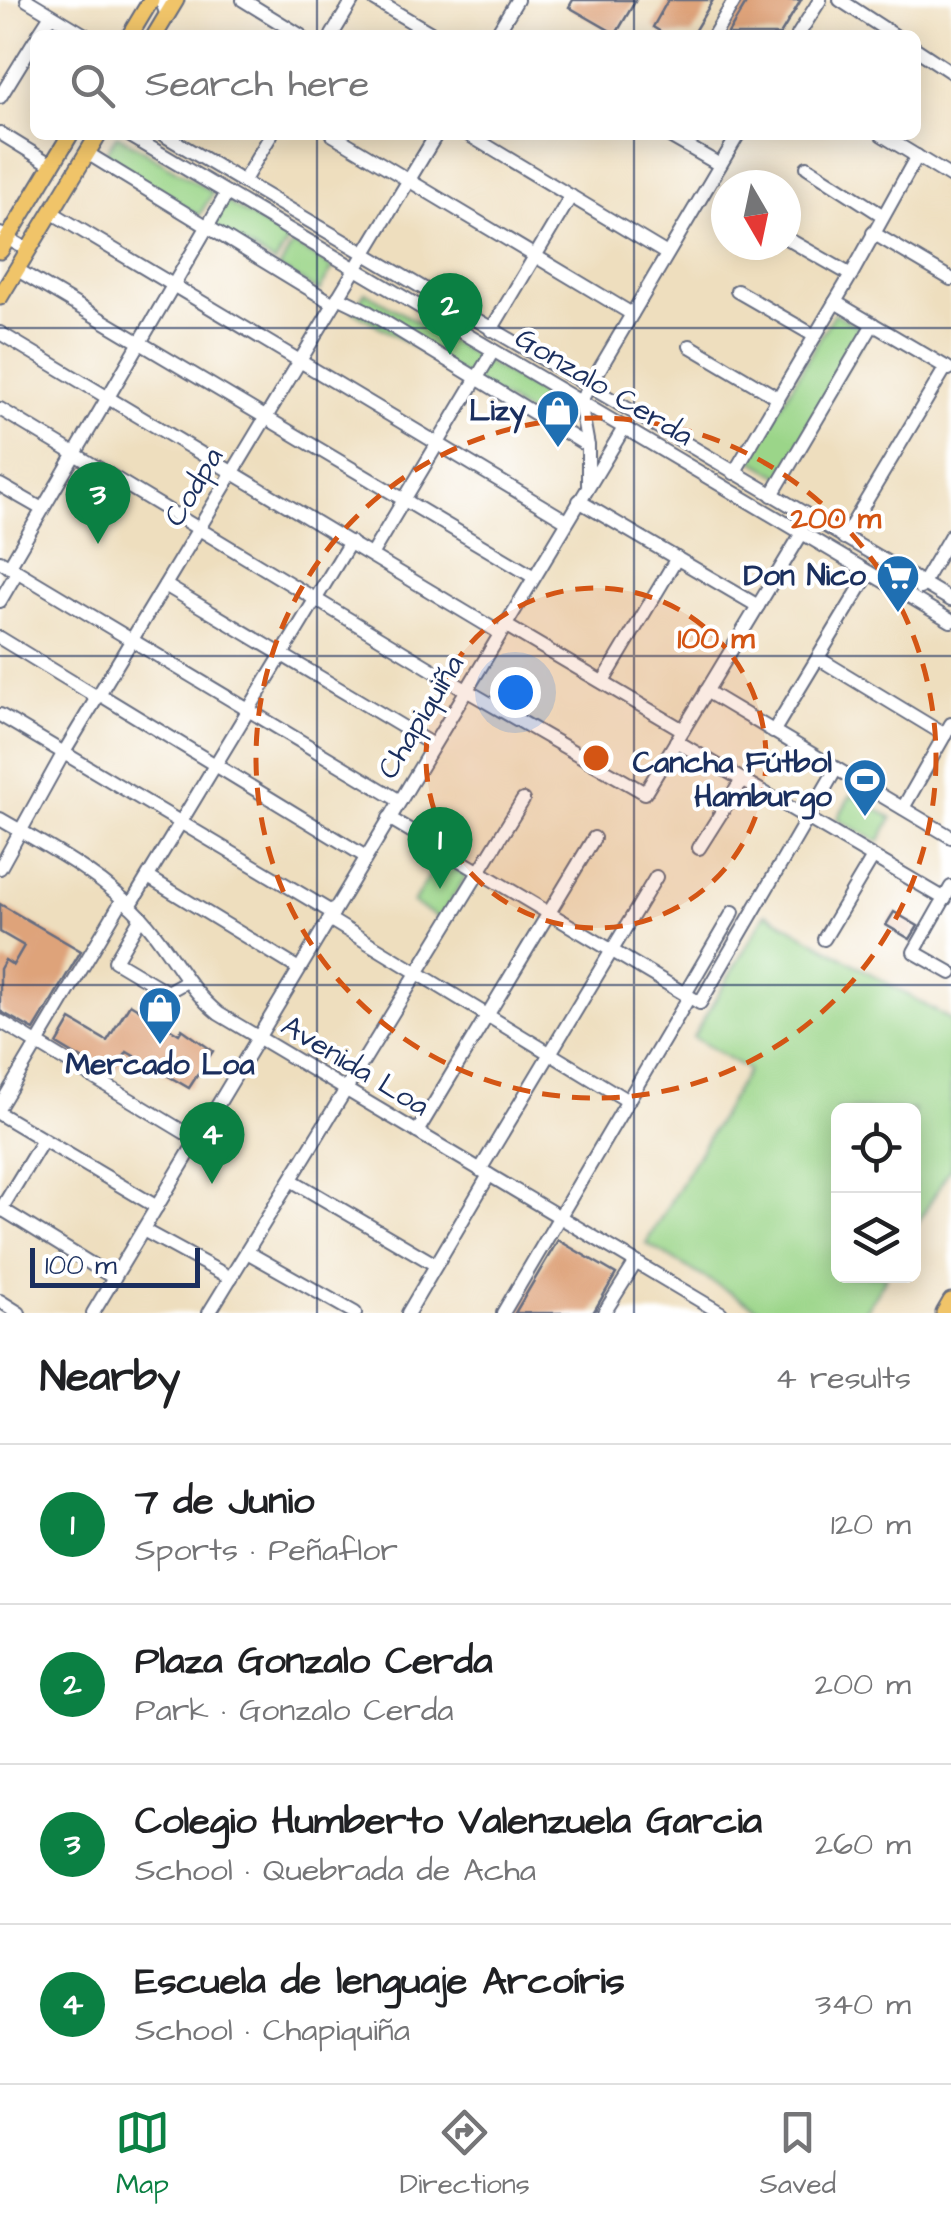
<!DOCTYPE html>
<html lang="en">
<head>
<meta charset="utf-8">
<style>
	body { margin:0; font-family:"Architects Daughter",sans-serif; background:#f6f6f6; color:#202124 }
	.controls { position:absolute; right:30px; bottom:30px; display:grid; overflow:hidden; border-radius:15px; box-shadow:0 5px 25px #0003 }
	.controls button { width:90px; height:90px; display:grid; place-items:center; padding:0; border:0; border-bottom:2px solid #e0e0e0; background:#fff; color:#202124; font:50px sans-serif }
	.compass { position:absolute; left:711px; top:170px; width:90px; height:90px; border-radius:50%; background:#fff; box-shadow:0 5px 25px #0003; rotate:171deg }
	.scale { position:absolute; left:30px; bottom:25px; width:170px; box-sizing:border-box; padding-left:10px; border:5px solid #1b2f5e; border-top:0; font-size:28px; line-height:35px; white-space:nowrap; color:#1b2f5e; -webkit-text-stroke:8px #fff; paint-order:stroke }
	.you { position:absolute; left:515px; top:692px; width:35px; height:35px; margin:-25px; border:8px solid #fff; border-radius:50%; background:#1a73e8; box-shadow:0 0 0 15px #1a73e833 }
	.badge { display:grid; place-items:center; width:65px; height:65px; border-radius:50%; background:#0b8043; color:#fff; font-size:32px; font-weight:700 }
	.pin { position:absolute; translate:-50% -82px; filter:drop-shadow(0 2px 5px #0008) }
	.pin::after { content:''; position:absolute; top:52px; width:35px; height:30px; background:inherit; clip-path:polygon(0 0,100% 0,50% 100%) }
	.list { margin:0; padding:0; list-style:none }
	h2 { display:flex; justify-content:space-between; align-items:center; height:130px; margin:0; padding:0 40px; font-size:42px }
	h2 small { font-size:32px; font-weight:400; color:#757577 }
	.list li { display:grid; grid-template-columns:65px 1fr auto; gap:30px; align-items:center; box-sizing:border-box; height:160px; padding:0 40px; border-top:2px solid #e0e0e0 }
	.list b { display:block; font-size:38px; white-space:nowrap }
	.list p { margin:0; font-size:32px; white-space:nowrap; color:#757577 }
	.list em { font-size:32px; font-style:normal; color:#757577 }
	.icon { flex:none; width:55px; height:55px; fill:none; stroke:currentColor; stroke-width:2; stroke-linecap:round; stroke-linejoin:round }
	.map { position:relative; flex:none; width:951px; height:1313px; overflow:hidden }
	.search { position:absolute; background:#fff; box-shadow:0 5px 25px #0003; left:30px; right:30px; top:30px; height:110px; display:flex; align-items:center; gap:25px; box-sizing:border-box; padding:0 35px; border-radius:15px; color:#757577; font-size:38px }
	.sheet { height:770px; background:#fff }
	nav { display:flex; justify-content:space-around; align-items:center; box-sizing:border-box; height:140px; border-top:2px solid #e0e0e0; background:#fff; font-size:28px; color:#757577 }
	nav a { display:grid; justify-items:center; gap:5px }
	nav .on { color:#0b8043 }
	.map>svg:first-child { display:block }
	.green { fill:#9bd589; stroke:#5b8274; stroke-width:2.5 }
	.building { fill:#dea37a }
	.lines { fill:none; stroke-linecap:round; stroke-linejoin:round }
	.minor-casing { stroke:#656c80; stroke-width:16 }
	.major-casing { stroke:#656c80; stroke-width:19 }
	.minor { stroke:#fff; stroke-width:12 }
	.major { stroke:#f0c469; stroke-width:15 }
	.grid { fill:none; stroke:#1b2f5e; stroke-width:2.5; stroke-opacity:0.55 }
	.ring { fill:none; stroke:#d45514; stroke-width:5; stroke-dasharray:18 12 }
	.labels { text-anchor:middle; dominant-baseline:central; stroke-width:8; stroke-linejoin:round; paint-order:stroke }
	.street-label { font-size:30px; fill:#1b2f5e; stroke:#fff }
	.poi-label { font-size:30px; font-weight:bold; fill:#1b2f5e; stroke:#fff; text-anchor:end }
	.centre { fill:#d45514; stroke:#fff; stroke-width:5 }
	.ring-label { font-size:30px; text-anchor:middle; font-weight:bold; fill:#d45514; stroke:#fff; stroke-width:8; stroke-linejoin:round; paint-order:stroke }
</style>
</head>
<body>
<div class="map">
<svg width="951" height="1313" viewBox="0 0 951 1313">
	<rect width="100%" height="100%" fill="#fff"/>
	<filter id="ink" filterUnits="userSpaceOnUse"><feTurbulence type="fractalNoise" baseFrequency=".01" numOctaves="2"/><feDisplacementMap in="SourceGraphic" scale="20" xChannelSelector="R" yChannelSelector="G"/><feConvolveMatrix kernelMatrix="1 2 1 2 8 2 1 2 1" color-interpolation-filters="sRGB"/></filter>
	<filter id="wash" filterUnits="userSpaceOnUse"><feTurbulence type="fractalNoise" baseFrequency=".0048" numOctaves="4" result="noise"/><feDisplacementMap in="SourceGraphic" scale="40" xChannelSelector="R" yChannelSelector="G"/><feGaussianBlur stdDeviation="2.25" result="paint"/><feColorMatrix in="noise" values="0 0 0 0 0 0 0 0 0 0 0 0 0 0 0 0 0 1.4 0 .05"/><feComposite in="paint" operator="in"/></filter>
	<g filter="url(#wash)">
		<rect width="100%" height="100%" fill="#eedebe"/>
		<g class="green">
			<path d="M117 135 213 193 199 216 102 159Z"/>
			<path d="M225 201 289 240 275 263 211 225Z"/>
			<path d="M293 244 333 268 319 291 279 268Z"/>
			<path d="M365 292 553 401 566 418 557 431 353 311Z"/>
			<path d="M834 313 867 332 783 478 750 459Z"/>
			<path d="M851 795 892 818 879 842 837 819Z"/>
			<path d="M439 860 466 876 440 919 413 903Z"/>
			<path d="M766 913 951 1020V1167L914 1230V1110H838V1276H887L864 1313H765L646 1243 748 1070 693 1037Z"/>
		</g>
		<g id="blocks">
			<g class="building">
				<path d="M573 0H636L616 34 569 7Z"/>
				<path d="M668 0H713L692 35H666L653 27Z"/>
				<path d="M748 0H801L780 35H727Z"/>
				<path d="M0 904 81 951 34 1030 0 1011V969L5 960 13 965 24 946 0 932Z"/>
				<path d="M894 912 918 926 910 939 886 925Z"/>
				<path d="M130 1004 179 1034 182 1029 213 1051 189 1088 127 1052 112 1077 57 1044 71 1020 107 1041Z"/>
				<path d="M558 1240 616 1274 593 1313H515Z"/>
			</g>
		</g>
	</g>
	<g filter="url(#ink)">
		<use href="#blocks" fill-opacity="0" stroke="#656c80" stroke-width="2.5"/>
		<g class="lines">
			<g class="minor-casing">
				<g id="minor">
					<path d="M27 0 85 35"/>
					<path d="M161 0 167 15"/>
					<path d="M243 0 300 35"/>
					<path d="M375 0 434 35"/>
					<path d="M840 0 894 35"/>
					<path d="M38 35 51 15"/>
					<path d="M332 35 353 0"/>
					<path d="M496 35 517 0"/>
					<path d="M714 35 735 0"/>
					<path d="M798 35 820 0"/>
					<path d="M916 49 951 72"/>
					<path d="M0 97 35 40"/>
					<path d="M0 133 52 165"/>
					<path d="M129 135 951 621"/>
					<path d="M164 135 951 600"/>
					<path d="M333 135 632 314"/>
					<path d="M469 135 667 254"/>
					<path d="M668 135 720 165"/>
					<path d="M882 135 951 177"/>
					<path d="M87 153 334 304"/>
					<path d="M807 167 882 215"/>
					<path d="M243 182 271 135"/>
					<path d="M51 212 567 521"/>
					<path d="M873 233 951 279"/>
					<path d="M0 234 28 250"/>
					<path d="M786 238 851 275"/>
					<path d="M16 269 534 577"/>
					<path d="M737 291 815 336"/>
					<path d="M338 297 365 310 588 446"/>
					<path d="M835 302 949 369"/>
					<path d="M491 330 571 196"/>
					<path d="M0 333 500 633"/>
					<path d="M690 346 778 398"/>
					<path d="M0 409 466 690 645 793 802 533"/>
					<path d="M734 473 851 275 917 156"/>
					<path d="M0 485 42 509"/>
					<path d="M588 485V446L580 402 738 135"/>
					<path d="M772 495 873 324"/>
					<path d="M579 501 758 606"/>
					<path d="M844 538 946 367"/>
					<path d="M371 555 493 351"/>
					<path d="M0 561 400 801"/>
					<path d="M9 567 227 193"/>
					<path d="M165 585 433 745"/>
					<path d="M920 588 951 535"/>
					<path d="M0 601 17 572"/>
					<path d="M505 625 683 730"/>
					<path d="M0 638 97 697"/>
					<path d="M818 658 945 735"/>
					<path d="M603 682 677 558"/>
					<path d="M706 691 951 837"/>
					<path d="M99 694 366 857"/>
					<path d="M0 715 333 913"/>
					<path d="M773 732 869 573"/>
					<path d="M676 741 945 899"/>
					<path d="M903 808 951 724"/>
					<path d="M389 818 700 1003 836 769"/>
					<path d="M0 819C48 847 103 875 141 917 170 948 185 987 219 1014L721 1313"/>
					<path d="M699 848 742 780"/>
					<path d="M0 868 63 754 436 135"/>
					<path d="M148 877 299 969"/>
					<path d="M951 887 914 952 951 973"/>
					<path d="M130 906 350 542"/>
					<path d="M141 917 115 961 167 992 187 981"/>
					<path d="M329 919 628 1101"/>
					<path d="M824 939 873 857"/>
					<path d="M685 994 733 912"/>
					<path d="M0 1021 197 1140"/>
					<path d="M0 1106 123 899"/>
					<path d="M0 1114 157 1207"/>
					<path d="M417 1132 594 838"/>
					<path d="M480 1170 656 877"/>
					<path d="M291 1180 436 1265"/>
					<path d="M0 1208 114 1278"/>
					<path d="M0 1211 43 1140"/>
					<path d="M143 1230 231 1278"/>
					<path d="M247 1252 355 1313"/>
					<path d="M0 1301 19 1313"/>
					<path d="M93 1313 624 428"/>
					<path d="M209 1313 523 800"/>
					<path d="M408 1313 489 1175"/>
					<path d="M503 1313 689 997"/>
					<path d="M604 1313 636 1262"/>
				</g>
			</g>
			<g class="major-casing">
				<g id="major">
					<path d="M130 35 151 0"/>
					<path d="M155 35 176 0"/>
					<path d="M0 251 70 135"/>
					<path d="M0 297 98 135"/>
					<path d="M944 1313 951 1301"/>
				</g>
			</g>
			<use href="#minor" class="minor"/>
			<use href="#major" class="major"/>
		</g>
	</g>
	<path class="grid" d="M317 0V35M634 0V35M317 135V1313M634 135V1313M0 328H951M0 656H951M0 985H951"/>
	<circle cx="596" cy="758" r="170" fill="#d45514" fill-opacity=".12"/>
	<g class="ring">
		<circle cx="596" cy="758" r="170"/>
		<circle cx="596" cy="758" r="340"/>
	</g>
	<defs>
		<g id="shop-pin" transform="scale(2.25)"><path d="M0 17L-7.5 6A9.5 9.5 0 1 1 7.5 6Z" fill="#1f6fb2" stroke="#fff"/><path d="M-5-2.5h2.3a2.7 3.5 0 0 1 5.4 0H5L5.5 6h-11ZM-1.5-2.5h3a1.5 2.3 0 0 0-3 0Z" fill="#fff"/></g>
		<g id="supermarket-pin" transform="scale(2.25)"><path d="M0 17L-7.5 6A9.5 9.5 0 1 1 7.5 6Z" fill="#1f6fb2" stroke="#fff"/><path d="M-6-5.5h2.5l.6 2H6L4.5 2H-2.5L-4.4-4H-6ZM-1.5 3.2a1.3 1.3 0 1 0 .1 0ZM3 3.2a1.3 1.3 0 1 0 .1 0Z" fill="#fff"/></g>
		<g id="stadium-pin" transform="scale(2.25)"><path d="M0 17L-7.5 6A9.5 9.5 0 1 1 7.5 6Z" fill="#1f6fb2" stroke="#fff"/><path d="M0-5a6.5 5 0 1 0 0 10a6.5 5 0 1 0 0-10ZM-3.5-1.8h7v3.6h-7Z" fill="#fff"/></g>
	</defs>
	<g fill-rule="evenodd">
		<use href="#shop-pin" x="558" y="411"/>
		<use href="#supermarket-pin" x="898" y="576"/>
		<use href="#stadium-pin" x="865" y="780"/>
		<use href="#shop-pin" x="160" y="1008"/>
	</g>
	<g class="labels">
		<g class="street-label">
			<text transform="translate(604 387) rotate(31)">Gonzalo Cerda</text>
			<text transform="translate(194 487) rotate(-59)">Codpa</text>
			<text transform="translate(421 717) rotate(-59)">Chapiquiña</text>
			<text transform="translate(355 1066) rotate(31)">Avenida Loa</text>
		</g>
		<g class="poi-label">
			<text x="526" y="411">Lizy</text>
			<text x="866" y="576">Don Nico</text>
			<text x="832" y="763">Cancha Fútbol<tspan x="832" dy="34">Hamburgo</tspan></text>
			<text x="160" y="1065" text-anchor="middle">Mercado Loa</text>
		</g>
	</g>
	<circle cx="596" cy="758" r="15" class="centre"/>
	<g class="ring-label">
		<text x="836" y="528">200 m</text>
		<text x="716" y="648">100 m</text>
	</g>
</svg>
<div class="controls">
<button><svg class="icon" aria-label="locate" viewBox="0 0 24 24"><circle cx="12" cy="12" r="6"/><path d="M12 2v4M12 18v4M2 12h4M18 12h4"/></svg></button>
<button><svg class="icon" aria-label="layers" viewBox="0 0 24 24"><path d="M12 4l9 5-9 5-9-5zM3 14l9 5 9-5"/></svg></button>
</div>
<svg class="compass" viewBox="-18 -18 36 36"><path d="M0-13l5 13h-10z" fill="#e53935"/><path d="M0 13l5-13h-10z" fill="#757577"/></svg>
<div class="scale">100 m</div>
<div class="you"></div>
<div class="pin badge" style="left:440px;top:889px">1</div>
<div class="pin badge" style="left:450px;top:355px">2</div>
<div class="pin badge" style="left:98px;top:544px">3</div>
<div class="pin badge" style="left:212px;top:1184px">4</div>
<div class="search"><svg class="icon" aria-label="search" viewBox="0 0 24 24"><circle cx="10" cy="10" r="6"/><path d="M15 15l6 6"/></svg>Search here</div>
</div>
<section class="sheet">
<h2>Nearby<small>4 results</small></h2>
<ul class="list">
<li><span class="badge">1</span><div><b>7 de Junio</b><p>Sports · Peñaflor</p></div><em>120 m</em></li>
<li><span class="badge">2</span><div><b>Plaza Gonzalo Cerda</b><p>Park · Gonzalo Cerda</p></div><em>200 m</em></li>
<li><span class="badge">3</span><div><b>Colegio Humberto Valenzuela Garcia</b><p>School · Quebrada de Acha</p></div><em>260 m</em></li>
<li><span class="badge">4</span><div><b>Escuela de lenguaje Arcoíris</b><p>School · Chapiquiña</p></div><em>340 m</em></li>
</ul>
</section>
<nav>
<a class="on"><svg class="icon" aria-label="map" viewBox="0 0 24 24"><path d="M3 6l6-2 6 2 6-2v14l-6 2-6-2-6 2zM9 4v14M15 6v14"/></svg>Map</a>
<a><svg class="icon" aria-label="directions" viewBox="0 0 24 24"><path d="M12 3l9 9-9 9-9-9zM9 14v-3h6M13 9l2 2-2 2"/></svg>Directions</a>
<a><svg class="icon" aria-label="saved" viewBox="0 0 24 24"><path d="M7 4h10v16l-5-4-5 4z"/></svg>Saved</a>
</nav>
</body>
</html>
